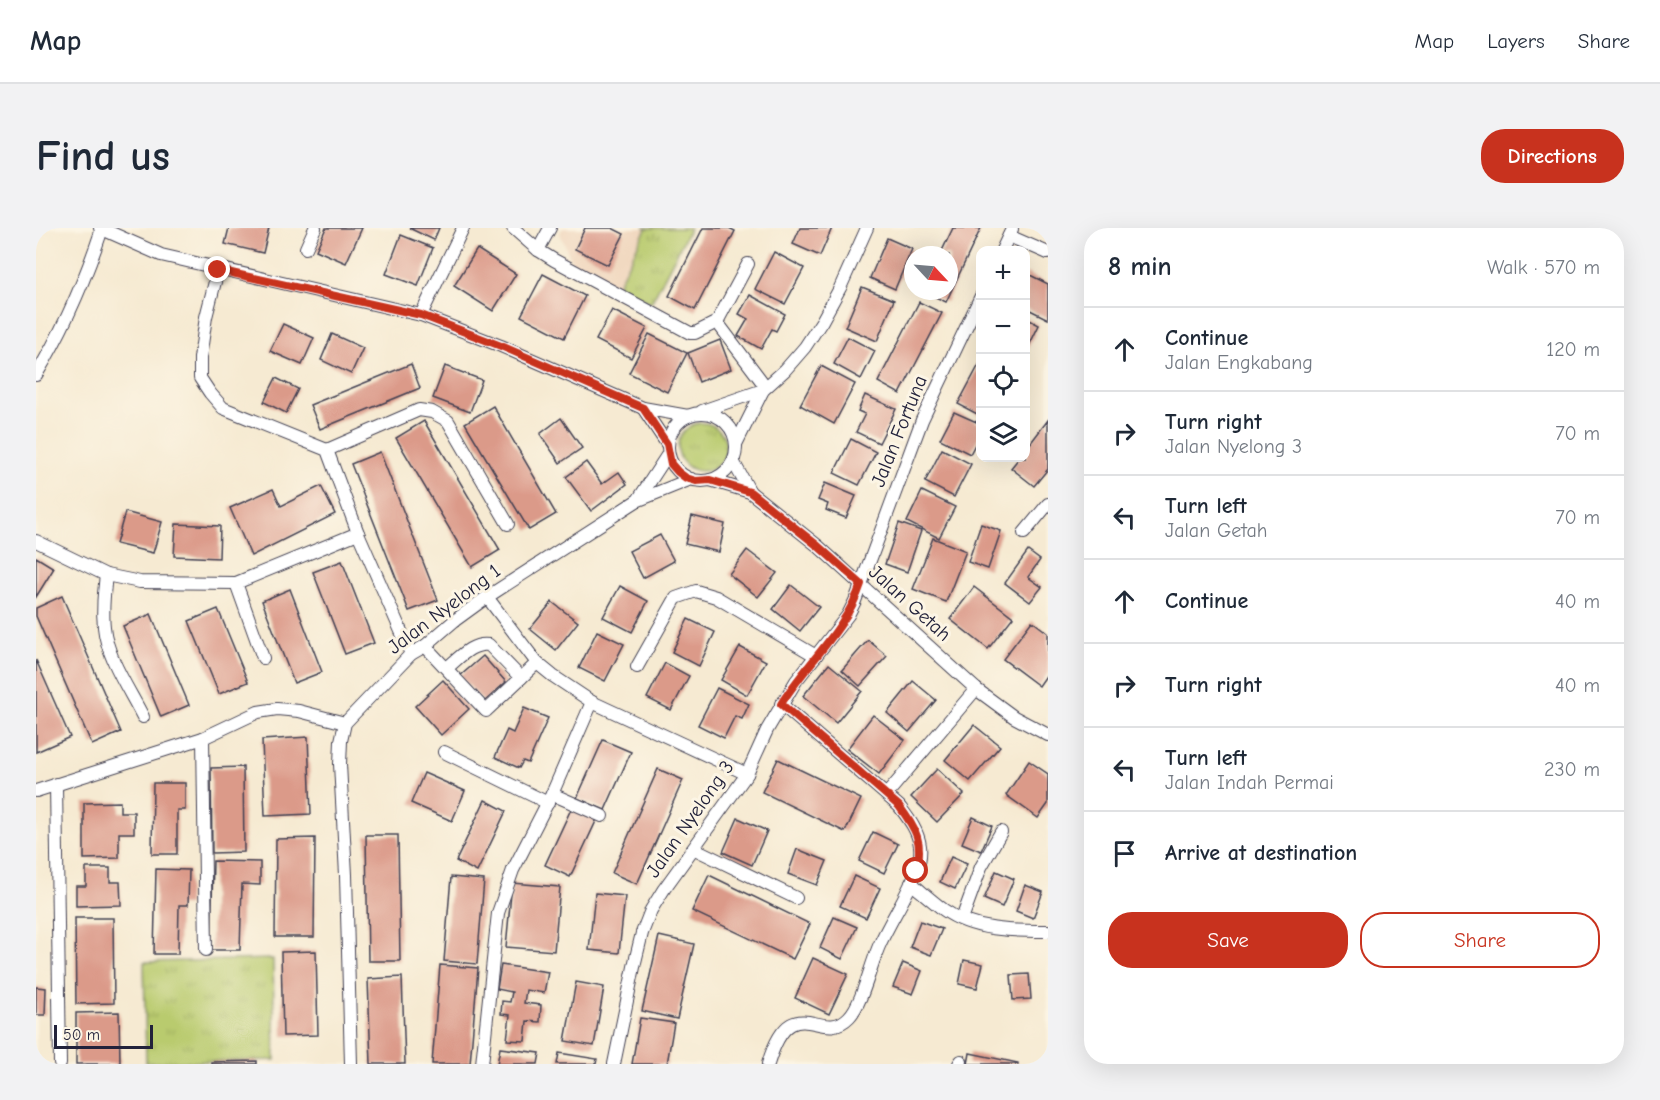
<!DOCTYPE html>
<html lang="en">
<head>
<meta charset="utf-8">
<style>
	body { margin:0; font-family:"Comic Neue",sans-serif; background:#f2f2f3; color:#1f2937 }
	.controls { position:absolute; right:18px; top:18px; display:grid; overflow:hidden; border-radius:12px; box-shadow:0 6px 24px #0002 }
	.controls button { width:54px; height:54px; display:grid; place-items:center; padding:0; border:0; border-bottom:2px solid #e0e1e3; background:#fff; color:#1f2937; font:30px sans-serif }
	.compass { position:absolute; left:868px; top:18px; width:54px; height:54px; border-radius:50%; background:#fff; box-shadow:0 6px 24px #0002; rotate:116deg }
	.scale { position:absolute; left:18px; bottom:15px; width:99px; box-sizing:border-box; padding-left:6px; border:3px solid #22223b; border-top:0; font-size:16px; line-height:21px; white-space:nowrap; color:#22223b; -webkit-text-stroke:4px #fcf5e5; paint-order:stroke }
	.stop { position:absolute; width:18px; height:18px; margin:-14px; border:4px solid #c8321e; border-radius:50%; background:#fff }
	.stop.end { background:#c8321e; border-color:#fff; box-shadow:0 2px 6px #0008 }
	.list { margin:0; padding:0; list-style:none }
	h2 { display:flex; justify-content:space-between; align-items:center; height:78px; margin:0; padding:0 24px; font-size:26px }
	h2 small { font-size:20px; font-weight:400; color:#747a83 }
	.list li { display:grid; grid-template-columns:39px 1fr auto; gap:18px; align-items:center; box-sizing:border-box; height:84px; padding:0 24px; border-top:2px solid #e0e1e3 }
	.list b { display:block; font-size:22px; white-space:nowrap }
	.list p { margin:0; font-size:20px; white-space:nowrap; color:#747a83 }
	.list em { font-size:20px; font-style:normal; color:#747a83 }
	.actions { display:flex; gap:12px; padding:18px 24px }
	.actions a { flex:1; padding:14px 0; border:2px solid #c8321e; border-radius:24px; text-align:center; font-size:21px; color:#c8321e }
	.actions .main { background:#c8321e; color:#fff }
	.icon { flex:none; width:33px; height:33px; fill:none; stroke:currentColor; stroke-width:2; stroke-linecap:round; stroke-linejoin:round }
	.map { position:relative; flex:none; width:1012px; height:836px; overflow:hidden; border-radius:24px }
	header { display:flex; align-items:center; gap:36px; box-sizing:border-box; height:84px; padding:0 30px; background:#fff; border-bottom:2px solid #e0e1e3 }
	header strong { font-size:28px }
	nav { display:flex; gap:33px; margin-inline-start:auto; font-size:21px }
	.intro { display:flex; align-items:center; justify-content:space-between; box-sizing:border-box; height:144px; padding:0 36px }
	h1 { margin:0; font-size:42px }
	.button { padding:15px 27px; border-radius:24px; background:#c8321e; color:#fff; font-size:21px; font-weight:700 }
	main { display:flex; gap:36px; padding:0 36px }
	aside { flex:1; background:#fff; border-radius:24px; box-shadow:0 6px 24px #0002 }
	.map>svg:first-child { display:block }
	.built { fill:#f0d5bc }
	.grass { fill:url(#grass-tufts); stroke:#6e7654; stroke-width:1.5 }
	.building { fill:#db9a89 }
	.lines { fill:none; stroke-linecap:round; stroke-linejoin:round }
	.minor-casing { stroke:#424052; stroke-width:14 }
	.minor { stroke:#fff; stroke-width:12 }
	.route { stroke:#c8321e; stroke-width:8 }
	.labels { text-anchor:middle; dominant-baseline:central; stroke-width:6; stroke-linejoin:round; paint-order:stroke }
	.street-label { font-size:20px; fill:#22223b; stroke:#fcf5e5 }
</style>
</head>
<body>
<header>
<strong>Map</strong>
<nav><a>Map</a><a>Layers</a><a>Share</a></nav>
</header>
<div class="intro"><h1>Find us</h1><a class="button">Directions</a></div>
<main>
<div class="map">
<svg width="1012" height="836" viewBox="0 0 1012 836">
	<defs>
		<pattern id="grass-tufts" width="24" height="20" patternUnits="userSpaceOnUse" patternTransform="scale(1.5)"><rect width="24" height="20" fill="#b9cb6e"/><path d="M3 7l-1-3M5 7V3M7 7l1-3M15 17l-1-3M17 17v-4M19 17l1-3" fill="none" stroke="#9fae60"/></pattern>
	</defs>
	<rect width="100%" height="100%" fill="#fcf5e5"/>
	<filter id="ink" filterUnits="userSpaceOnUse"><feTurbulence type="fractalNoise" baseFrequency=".0167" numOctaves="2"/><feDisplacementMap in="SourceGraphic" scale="12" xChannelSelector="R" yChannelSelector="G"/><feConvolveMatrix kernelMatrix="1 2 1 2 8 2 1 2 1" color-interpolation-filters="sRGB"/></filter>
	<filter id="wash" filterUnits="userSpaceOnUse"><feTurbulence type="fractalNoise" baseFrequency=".008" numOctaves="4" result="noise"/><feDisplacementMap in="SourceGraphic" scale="24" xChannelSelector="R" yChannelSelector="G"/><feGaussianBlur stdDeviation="1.35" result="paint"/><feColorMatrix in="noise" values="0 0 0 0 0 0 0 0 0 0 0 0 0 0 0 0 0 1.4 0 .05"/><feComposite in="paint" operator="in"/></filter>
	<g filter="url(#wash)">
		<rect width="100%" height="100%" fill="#f6ead2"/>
		<path class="built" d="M527 0H609L610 1 581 58 536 34 524 5Z"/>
		<g class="grass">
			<path d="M609 0H654L615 75 581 58 610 1Z"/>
			<circle cx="666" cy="219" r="24"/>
			<path d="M237 731 239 832 110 835 108 734Z"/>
		</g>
		<g id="blocks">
			<g class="building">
				<path d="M193 0H233L227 25 189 16Z"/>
				<path d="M290 0H326L310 35 280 22Z"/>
				<path d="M373 0H403L398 12Z"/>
				<path d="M549 0H576L588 6 572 37 539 21Z"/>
				<path d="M667 0H693L699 3 659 82 633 68Z"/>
				<path d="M764 0H796L784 28 757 16Z"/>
				<path d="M917 0H945L910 74 887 63H913V27H904Z"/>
				<path d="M365 7 397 20 382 58 350 46Z"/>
				<path d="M851 10 876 21 859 61 834 50Z"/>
				<path d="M441 21 480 46 457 83 418 58Z"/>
				<path d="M738 24 768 40 749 76 719 61Z"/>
				<path d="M990 45 1012 56V91L990 80Z"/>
				<path d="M507 46 549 68 528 110 485 88Z"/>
				<path d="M826 59 858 72 841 113 809 99Z"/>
				<path d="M714 67 749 86 740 103 736 101 725 121 702 108 712 91 703 86Z"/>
				<path d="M883 74 906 85 864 166 842 154Z"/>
				<path d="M576 82 611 100 595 130 560 112Z"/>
				<path d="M990 90 1003 97 990 124Z"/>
				<path d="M247 96 278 110 266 137 234 123Z"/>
				<path d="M296 106 327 120 315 146 285 132Z"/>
				<path d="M613 106 651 125 631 164 593 145Z"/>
				<path d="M812 109 839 123 825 151 798 136Z"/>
				<path d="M684 112 695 141 663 154 652 125Z"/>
				<path d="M945 133V188L922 176Z"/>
				<path d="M375 136 384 160 284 201 274 177Z"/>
				<path d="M409 138 446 152 434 184 397 170Z"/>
				<path d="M785 138 819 156 798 196 764 177Z"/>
				<path d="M240 150 262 161 250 185 228 174Z"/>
				<path d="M829 167 860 181 843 215 820 204 829 186 822 183Z"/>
				<path d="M457 178 520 286 493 302 429 195Z"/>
				<path d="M918 184 945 196V205L934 226 904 211Z"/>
				<path d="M525 190 546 220 524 235 504 206Z"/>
				<path d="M1012 192V241L998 258 975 240 983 230H990V221Z"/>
				<path d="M388 193 464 322 436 339 360 210Z"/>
				<path d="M815 211 840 224 823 257 798 245Z"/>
				<path d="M906 221 935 236 918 269 889 254Z"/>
				<path d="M344 224 402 372 373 383 315 236Z"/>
				<path d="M550 234 566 256 583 244 591 256 555 283 530 249Z"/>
				<path d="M789 255 820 268 810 290 790 282 792 276 782 272Z"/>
				<path d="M285 258 299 286 215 328 194 280 237 261 245 278Z"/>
				<path d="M886 263 919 279 903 310 871 294Z"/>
				<path d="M89 284 126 294 117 325 80 316Z"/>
				<path d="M656 288 689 296 683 324 649 316Z"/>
				<path d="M863 295 885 303 871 344 849 336Z"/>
				<path d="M140 296 184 298 183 330 138 328Z"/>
				<path d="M945 296 965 303 952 341 932 334Z"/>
				<path d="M624 307 638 333 607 350 593 323Z"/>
				<path d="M897 310 930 323 910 374 877 361Z"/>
				<path d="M711 322 741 345 722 369 693 346Z"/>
				<path d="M992 323 1004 332 992 349 1006 359 994 374 969 355Z"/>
				<path d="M0 329 18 340 0 369Z"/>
				<path d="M306 333 338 415 309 426 277 344Z"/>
				<path d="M755 357 783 379 764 403 737 381Z"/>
				<path d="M584 358 612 373 596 404 567 389Z"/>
				<path d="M938 359 977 389 952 421 914 391Z"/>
				<path d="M254 361 286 444 258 455 226 373Z"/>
				<path d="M26 368 85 504 56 517 0 388V380Z"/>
				<path d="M516 374 542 394 520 422 494 401Z"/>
				<path d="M182 381 212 454 183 466 153 393Z"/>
				<path d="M115 386 153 477 125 489 87 398Z"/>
				<path d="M652 391 679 404 663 438 636 424Z"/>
				<path d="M996 393 1012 405V445L1003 458 967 431Z"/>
				<path d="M561 403 588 416 569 453 543 440Z"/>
				<path d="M832 412 851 428 824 458 806 442Z"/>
				<path d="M704 419 730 433 711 467 685 452Z"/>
				<path d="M447 428 470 454 448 474 424 448Z"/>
				<path d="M0 432 34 509 0 524Z"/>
				<path d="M629 435 653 448 635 482 611 470Z"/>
				<path d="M793 436 826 463 800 495 767 468Z"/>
				<path d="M407 452 433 481 405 507 379 478Z"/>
				<path d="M877 453 900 472 873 504 851 485Z"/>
				<path d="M681 460 713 476 706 491 699 488 688 510 662 497Z"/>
				<path d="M488 480 512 490 492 535 487 533 483 540 459 529 471 502 477 505Z"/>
				<path d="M837 487 869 512 843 546 811 521Z"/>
				<path d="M938 497 964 518 934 553 909 532Z"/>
				<path d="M272 509 275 586 229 588 226 512Z"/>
				<path d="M567 512 595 524 569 582 541 570Z"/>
				<path d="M742 531 825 571 809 604 726 564Z"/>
				<path d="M993 533 1012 546V576L1002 590 970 567Z"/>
				<path d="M207 539 208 624 176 625 175 540Z"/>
				<path d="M622 541 647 552 601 656 576 645Z"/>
				<path d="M901 541 928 566 901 594 875 569Z"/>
				<path d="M388 545 429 563 416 593 375 575Z"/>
				<path d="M117 555H149V582H141V626H116Z"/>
				<path d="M449 572 470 583 441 644 420 633Z"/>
				<path d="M84 574V584H98V605H83V630L48 631V575Z"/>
				<path d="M536 579 561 591 534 649 509 637Z"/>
				<path d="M937 589 956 598 945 623 926 615Z"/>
				<path d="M702 590 731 603 716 637 687 624Z"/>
				<path d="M837 604 862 616 848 645 823 633Z"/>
				<path d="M330 607H362L364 733H332Z"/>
				<path d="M279 610 278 709H239L240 611Z"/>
				<path d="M761 621 791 633 781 657 752 646Z"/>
				<path d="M915 629 931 636 919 661 904 654Z"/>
				<path d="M177 633 224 634V657L206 656 204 722H175Z"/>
				<path d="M50 640H74V654H84L85 677 40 678V658H50Z"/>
				<path d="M120 641 153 642 152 677H143L142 726H118Z"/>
				<path d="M960 643 978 651 966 679 948 671Z"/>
				<path d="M673 647 774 696 757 731 656 683Z"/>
				<path d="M818 648 844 660 830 690 804 678Z"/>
				<path d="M415 649 448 652 441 736 408 733Z"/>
				<path d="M476 655 524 659 518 723 470 719Z"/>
				<path d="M989 657 1007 664 997 690 980 683Z"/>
				<path d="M559 665 589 668 583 725 553 722Z"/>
				<path d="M798 689 821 699 806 731 784 720Z"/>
				<path d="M39 690H77L78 775 40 776Z"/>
				<path d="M884 693 906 701 895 727 874 719Z"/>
				<path d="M623 708 658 716 641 791 606 783Z"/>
				<path d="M280 723 282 807 247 808 245 724Z"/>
				<path d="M777 730 812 746 793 786 759 770Z"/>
				<path d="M928 732 947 736 941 760 923 756Z"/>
				<path d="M867 735 886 743 877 766 857 759Z"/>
				<path d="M404 737 442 740 434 836H396Z"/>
				<path d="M465 737 512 744 508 765 490 762 488 775 505 777 504 794 491 793 489 813 471 812 474 787 465 786 466 773 474 774 476 764 461 761Z"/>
				<path d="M993 746 995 771 977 772 975 747Z"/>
				<path d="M366 749 369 836H335L332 751Z"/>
				<path d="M540 754 568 759 558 818 529 813Z"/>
				<path d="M0 759 10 760 9 787H0Z"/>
				<path d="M83 784 84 836H40V785Z"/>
				<path d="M604 790 638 795 631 836H596Z"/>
				<path d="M464 820 504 825 502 836H461Z"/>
				<path d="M523 825 561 831 560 836H521Z"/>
				<path d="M934 825 982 835V836H932Z"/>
				<path d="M221 833V836H175V834Z"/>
			</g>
		</g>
	</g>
	<g filter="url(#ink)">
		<use href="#blocks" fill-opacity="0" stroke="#424052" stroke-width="1.5"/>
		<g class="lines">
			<g class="minor-casing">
				<g id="minor">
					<path d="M64 0 125 27 385 87 465 118 607 180 652 188"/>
					<path d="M477 0 502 22 518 32 654 105H659L681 94 712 36"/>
					<path d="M973 8 1012 25"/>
					<path d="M270 20 279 0"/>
					<path d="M502 22 514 0"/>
					<path d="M966 22 976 1"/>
					<path d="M182 42 170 89 164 130V150L174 165 187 180 291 222 322 305 375 426"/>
					<path d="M385 87 427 0"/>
					<path d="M681 94 730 159"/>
					<path d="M0 147C28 101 49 52 66 1"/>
					<path d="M607 180 631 216"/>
					<path d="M666 183 727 162"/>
					<circle cx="666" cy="219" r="34"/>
					<path d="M700 216 727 162 749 142 769 119 786 93 804 60 831 0"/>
					<path d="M291 222 383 182 396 184 412 193 472 296"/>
					<path d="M697 233 714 264"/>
					<path d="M674 252 714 264 782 318 940 461 978 489 1012 507"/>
					<path d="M603 272 655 251"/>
					<path d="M988 305 1012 276"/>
					<path d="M0 313 70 347 104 354 200 355 322 305"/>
					<path d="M70 347C68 364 66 381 68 399 71 430 93 461 107 489"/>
					<path d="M200 355 227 430"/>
					<path d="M451 369 501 435 517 448 556 474 711 546"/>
					<path d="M389 418 450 483 501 435"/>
					<path d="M601 439 640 370 660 363 680 369 780 428"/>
					<path d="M411 440C423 430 436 414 453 417L485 450"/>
					<path d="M167 510 170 722"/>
					<path d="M408 524 512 575"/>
					<path d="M20 556 24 836"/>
					<path d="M0 563 167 510 222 484 241 481 263 483 309 495"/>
					<path d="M516 566 566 588"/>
					<path d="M851 566 940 461"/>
					<path d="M659 621 760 670"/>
					<path d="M875 655C886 664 896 673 908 682 937 703 977 703 1012 703"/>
					<path d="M926 691 945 639 965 604"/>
					<path d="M315 836 310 647 304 536 305 513 309 495 375 426 389 418 418 393 451 369 602 272 632 226"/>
					<path d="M446 836 462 685 477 642 516 566 556 474"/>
					<path d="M578 836 599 734 606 705 615 682 628 661 711 546 731 502 760 453 812 387 819 373 886 192 945 68"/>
					<path d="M732 836C756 757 785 818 813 789 826 776 835 736 843 718 854 693 870 670 880 644 883 636 885 626 884 618 882 602 872 590 863 578L745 476"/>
					<path d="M923 836 925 833"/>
				</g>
			</g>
			<use href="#minor" class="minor"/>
		</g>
	</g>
	<g class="lines" filter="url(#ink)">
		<path class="route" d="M182 42 385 87 465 118 607 180 631 216 635 236 642 244 650 250 660 253 674 252 714 264 782 318 825 356C810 402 770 436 745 476L863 578C880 601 888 614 880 643"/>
	</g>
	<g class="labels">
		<g class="street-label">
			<text transform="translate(863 203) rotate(-68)">Jalan Fortuna</text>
			<text transform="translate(874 375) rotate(42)">Jalan Getah</text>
			<text transform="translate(408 381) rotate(-37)">Jalan Nyelong 1</text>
			<text transform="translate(654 591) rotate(-55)">Jalan Nyelong 3</text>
		</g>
	</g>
</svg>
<div class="controls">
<button>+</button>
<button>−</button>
<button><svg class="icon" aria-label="locate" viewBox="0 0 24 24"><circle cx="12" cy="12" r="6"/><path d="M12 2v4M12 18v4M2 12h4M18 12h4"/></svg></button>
<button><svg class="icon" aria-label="layers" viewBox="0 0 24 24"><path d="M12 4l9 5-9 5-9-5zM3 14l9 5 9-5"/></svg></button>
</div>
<svg class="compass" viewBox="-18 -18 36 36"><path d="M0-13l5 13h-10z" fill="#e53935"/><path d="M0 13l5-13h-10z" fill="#747a83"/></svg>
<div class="scale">50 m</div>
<div class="stop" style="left:880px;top:643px"></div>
<div class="stop end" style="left:182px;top:42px"></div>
</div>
<aside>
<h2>8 min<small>Walk · 570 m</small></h2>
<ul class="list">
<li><svg class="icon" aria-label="ahead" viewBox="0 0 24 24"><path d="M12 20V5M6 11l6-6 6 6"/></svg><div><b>Continue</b><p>Jalan Engkabang</p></div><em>120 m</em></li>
<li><svg class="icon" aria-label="right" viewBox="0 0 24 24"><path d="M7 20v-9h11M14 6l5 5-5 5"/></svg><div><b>Turn right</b><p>Jalan Nyelong 3</p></div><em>70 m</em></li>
<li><svg class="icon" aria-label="left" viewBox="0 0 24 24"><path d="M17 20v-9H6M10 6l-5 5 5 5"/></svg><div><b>Turn left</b><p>Jalan Getah</p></div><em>70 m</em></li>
<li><svg class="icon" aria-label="ahead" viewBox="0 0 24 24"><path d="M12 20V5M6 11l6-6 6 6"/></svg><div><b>Continue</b></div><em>40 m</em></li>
<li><svg class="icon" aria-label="right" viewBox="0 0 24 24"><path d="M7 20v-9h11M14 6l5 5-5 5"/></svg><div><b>Turn right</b></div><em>40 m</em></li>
<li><svg class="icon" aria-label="left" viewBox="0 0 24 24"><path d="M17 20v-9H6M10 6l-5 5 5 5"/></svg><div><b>Turn left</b><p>Jalan Indah Permai</p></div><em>230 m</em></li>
<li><svg class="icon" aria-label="arrive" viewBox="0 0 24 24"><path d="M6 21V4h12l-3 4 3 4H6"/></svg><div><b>Arrive at destination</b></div></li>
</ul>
<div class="actions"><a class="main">Save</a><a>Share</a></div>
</aside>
</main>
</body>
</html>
